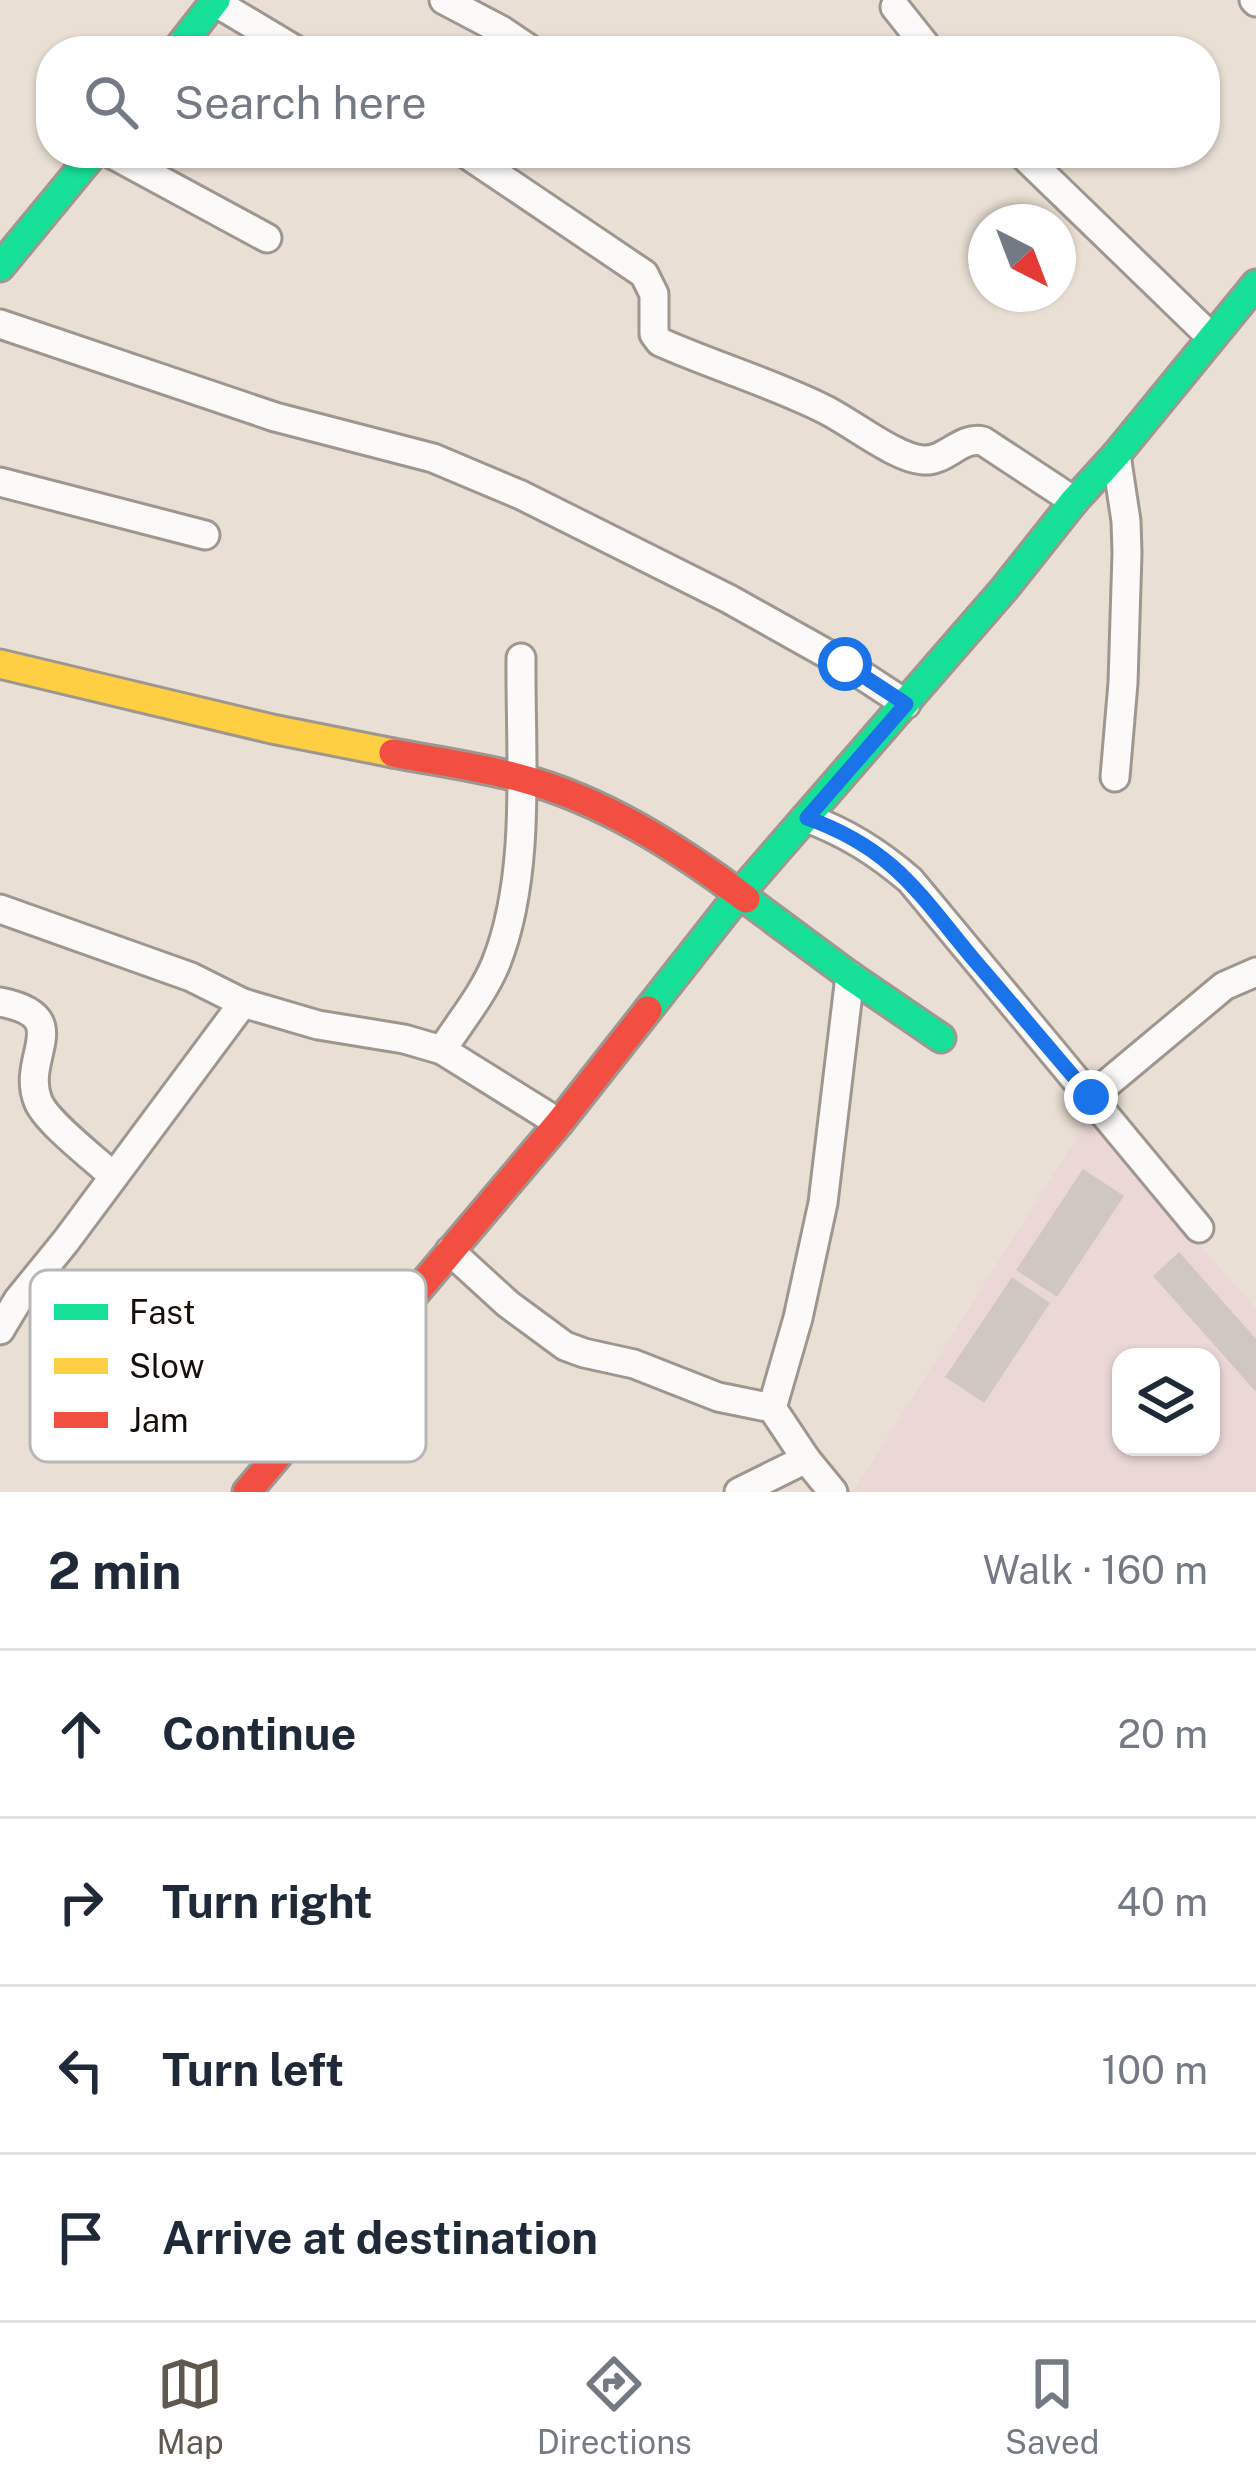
<!DOCTYPE html>
<html lang="en">
<head>
<meta charset="utf-8">
<style>
	body { margin:0; font-family:"Public Sans",sans-serif; background:#f2f2f3; color:#1f2937 }
	.controls { position:absolute; right:36px; bottom:36px; display:grid; overflow:hidden; border-radius:24px; box-shadow:0 3px 9px #0004 }
	.controls button { width:108px; height:108px; display:grid; place-items:center; padding:0; border:0; border-bottom:3px solid #e0e1e3; background:#fff; color:#1f2937; font:60px sans-serif }
	.compass { position:absolute; left:968px; top:204px; width:108px; height:108px; border-radius:50%; background:#fff; box-shadow:0 3px 9px #0004; rotate:138deg }
	.stop { position:absolute; width:36px; height:36px; margin:-27px; border:9px solid #1a73e8; border-radius:50%; background:#fff }
	.stop.end { background:#1a73e8; border-color:#fff; box-shadow:0 3px 12px #0008 }
	.list { margin:0; padding:0; list-style:none }
	h2 { display:flex; justify-content:space-between; align-items:center; height:156px; margin:0; padding:0 48px; font-size:51px }
	h2 small { font-size:39px; font-weight:400; color:#747a83 }
	.list li { display:grid; grid-template-columns:78px 1fr auto; gap:36px; align-items:center; box-sizing:border-box; height:168px; padding:0 48px; border-top:3px solid #e0e1e3 }
	.list b { display:block; font-size:45px; white-space:nowrap }
	.list em { font-size:39px; font-style:normal; color:#747a83 }
	.icon { flex:none; width:66px; height:66px; fill:none; stroke:currentColor; stroke-width:2; stroke-linecap:round; stroke-linejoin:round }
	.map { position:relative; flex:none; width:1256px; height:1492px; overflow:hidden }
	.search { position:absolute; background:#fff; box-shadow:0 3px 9px #0004; left:36px; right:36px; top:36px; height:132px; display:flex; align-items:center; gap:30px; box-sizing:border-box; padding:0 42px; border-radius:48px; color:#747a83; font-size:45px }
	.sheet { height:828px; background:#fff }
	nav { display:flex; justify-content:space-around; align-items:center; box-sizing:border-box; height:168px; border-top:3px solid #e0e1e3; background:#fff; font-size:33px; color:#747a83 }
	nav a { display:grid; justify-items:center; gap:6px }
	nav .on { color:#5f584f }
	.map>svg:first-child { display:block }
	.education { fill:#ebd8d6; fill-rule:evenodd }
	.building { fill:#d0c8c0 }
	.lines { fill:none; stroke-linecap:round; stroke-linejoin:round }
	.street-casing { stroke:#9e978f; stroke-width:33 }
	.fast-casing { stroke:#9e978f; stroke-width:33 }
	.slow-casing { stroke:#9e978f; stroke-width:33 }
	.jam-casing { stroke:#9e978f; stroke-width:33 }
	.street { stroke:#fcfaf9; stroke-width:27 }
	.fast { stroke:#16e098; stroke-width:27 }
	.slow { stroke:#ffcf43; stroke-width:27 }
	.jam { stroke:#f24e42; stroke-width:27 }
	.route { stroke:#1a73e8; stroke-width:15 }
	.key { fill:#fff; stroke:#b9b7b5; stroke-width:3 }
	.key-label { font-size:33px; fill:#150f08 }
</style>
</head>
<body>
<div class="map">
<svg width="1256" height="1492" viewBox="0 0 1256 1492">
	<rect width="100%" height="100%" fill="#e9dfd4"/>
	<path class="education" d="M1089 1118 1256 1309V1492H853ZM1121 1357H1211V1447H1121Z"/>
	<g class="building">
		<path d="M1083 1169 1124 1196 1057 1297 1016 1270Z"/>
		<path d="M1179 1252 1256 1339V1392L1153 1276Z"/>
		<path d="M1012 1277 1050 1303 984 1403 945 1377Z"/>
	</g>
	<g class="lines">
		<g class="street-casing">
			<g id="street">
				<path d="M444 0 501 30 532 51"/>
				<path d="M1254 0 1256 2"/>
				<path d="M215 2 297 51"/>
				<path d="M895 7 930 51"/>
				<path d="M110 153 267 238"/>
				<path d="M465 153 644 274 654 294V334L660 342C714 366 772 383 824 409 851 422 895 458 923 460 946 462 960 436 983 441L1074 501"/>
				<path d="M1021 153 1211 337"/>
				<path d="M0 324 275 417 433 458 521 495 729 599 845 664 906 704"/>
				<path d="M0 482 205 535"/>
				<path d="M1115 777 1123 683 1127 553 1126 521 1116 455"/>
				<path d="M807 818C847 833 877 852 910 880L1199 1228"/>
				<path d="M0 909 191 977 243 1003 318 1025 404 1039 442 1050 559 1123"/>
				<path d="M0 1002C77 1017 20 1056 38 1101 46 1122 95 1159 113 1176"/>
				<path d="M442 1050C460 1022 484 993 496 963 532 873 520 753 521 658"/>
				<path d="M1091 1097 1224 986 1256 972"/>
				<path d="M450 1251 508 1304 565 1346 584 1353 634 1364 718 1397 772 1408 806 1459 833 1492"/>
				<path d="M0 1330 18 1300 66 1241 243 1003"/>
				<path d="M772 1408 798 1318 823 1203 850 976"/>
				<path d="M739 1492 806 1459"/>
			</g>
		</g>
		<g class="fast-casing">
			<g id="fast">
				<path d="M176 51 216 0"/>
				<path d="M0 267 94 153"/>
				<path d="M746 899 850 976 941 1038"/>
				<path d="M648 1010 740 893 1005 588 1074 501 1116 455 1256 284"/>
			</g>
		</g>
		<g class="slow-casing">
			<path id="slow" d="M0 664 272 729 393 753"/>
		</g>
		<g class="jam-casing">
			<g id="jam">
				<path d="M393 753C435 761 479 767 520 778 603 800 678 848 746 899"/>
				<path d="M247 1492 559 1123 648 1010"/>
			</g>
		</g>
		<use href="#street" class="street"/>
		<use href="#fast" class="fast"/>
		<use href="#slow" class="slow"/>
		<use href="#jam" class="jam"/>
	</g>
	<g class="lines">
		<path class="route" d="M845 664 906 704 807 818C894 849 919 894 975 961 1014 1006 1052 1052 1091 1097"/>
	</g>
	<rect x="30" y="1270" width="396" height="192" rx="18" class="key"/>
	<rect x="54" y="1304" width="54" height="16" fill="#16e098"/>
	<rect x="54" y="1358" width="54" height="16" fill="#ffcf43"/>
	<rect x="54" y="1412" width="54" height="16" fill="#f24e42"/>
	<g class="key-label">
		<text x="129" y="1324">Fast</text>
		<text x="129" y="1378">Slow</text>
		<text x="129" y="1432">Jam</text>
	</g>
</svg>
<div class="controls">
<button><svg class="icon" aria-label="layers" viewBox="0 0 24 24"><path d="M12 4l9 5-9 5-9-5zM3 14l9 5 9-5"/></svg></button>
</div>
<svg class="compass" viewBox="-18 -18 36 36"><path d="M0-13l5 13h-10z" fill="#e53935"/><path d="M0 13l5-13h-10z" fill="#747a83"/></svg>
<div class="stop" style="left:845px;top:664px"></div>
<div class="stop end" style="left:1091px;top:1097px"></div>
<div class="search"><svg class="icon" aria-label="search" viewBox="0 0 24 24"><circle cx="10" cy="10" r="6"/><path d="M15 15l6 6"/></svg>Search here</div>
</div>
<section class="sheet">
<h2>2 min<small>Walk · 160 m</small></h2>
<ul class="list">
<li><svg class="icon" aria-label="ahead" viewBox="0 0 24 24"><path d="M12 20V5M6 11l6-6 6 6"/></svg><div><b>Continue</b></div><em>20 m</em></li>
<li><svg class="icon" aria-label="right" viewBox="0 0 24 24"><path d="M7 20v-9h11M14 6l5 5-5 5"/></svg><div><b>Turn right</b></div><em>40 m</em></li>
<li><svg class="icon" aria-label="left" viewBox="0 0 24 24"><path d="M17 20v-9H6M10 6l-5 5 5 5"/></svg><div><b>Turn left</b></div><em>100 m</em></li>
<li><svg class="icon" aria-label="arrive" viewBox="0 0 24 24"><path d="M6 21V4h12l-3 4 3 4H6"/></svg><div><b>Arrive at destination</b></div></li>
</ul>
</section>
<nav>
<a class="on"><svg class="icon" aria-label="map" viewBox="0 0 24 24"><path d="M3 6l6-2 6 2 6-2v14l-6 2-6-2-6 2zM9 4v14M15 6v14"/></svg>Map</a>
<a><svg class="icon" aria-label="directions" viewBox="0 0 24 24"><path d="M12 3l9 9-9 9-9-9zM9 14v-3h6M13 9l2 2-2 2"/></svg>Directions</a>
<a><svg class="icon" aria-label="saved" viewBox="0 0 24 24"><path d="M7 4h10v16l-5-4-5 4z"/></svg>Saved</a>
</nav>
</body>
</html>
